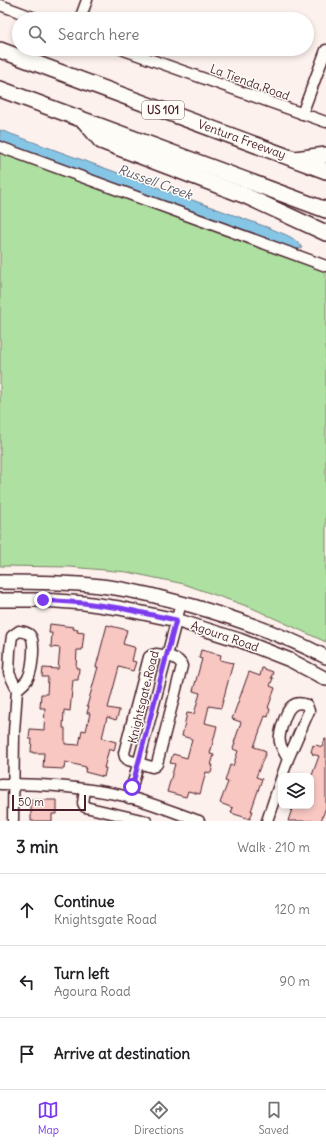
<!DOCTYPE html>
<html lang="en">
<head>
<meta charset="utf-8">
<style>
	body { margin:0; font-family:Delius,sans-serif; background:#f2f2f2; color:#202124 }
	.controls { position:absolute; right:12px; bottom:12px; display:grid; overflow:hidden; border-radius:8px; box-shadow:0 2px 6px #0003 }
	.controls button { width:36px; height:36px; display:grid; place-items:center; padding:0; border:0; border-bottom:1px solid #e0e0e0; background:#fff; color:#202124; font:20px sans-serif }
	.scale { position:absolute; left:12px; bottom:10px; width:74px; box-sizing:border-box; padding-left:4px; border:2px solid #4a1f2b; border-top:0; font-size:11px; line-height:14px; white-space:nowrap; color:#4a1f2b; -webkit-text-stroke:3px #fdfcf7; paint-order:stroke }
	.stop { position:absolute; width:12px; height:12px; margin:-9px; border:3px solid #7c3aed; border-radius:50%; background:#fff }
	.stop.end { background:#7c3aed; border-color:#fff; box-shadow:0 1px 4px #0008 }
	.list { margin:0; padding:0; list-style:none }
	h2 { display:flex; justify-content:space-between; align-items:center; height:52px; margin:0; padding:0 16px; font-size:17px }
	h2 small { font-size:13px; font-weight:400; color:#757577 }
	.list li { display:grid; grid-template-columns:26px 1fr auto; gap:12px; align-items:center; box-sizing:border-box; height:72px; padding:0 16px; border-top:1px solid #e0e0e0 }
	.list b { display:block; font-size:15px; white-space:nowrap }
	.list p { margin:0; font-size:13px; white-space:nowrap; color:#757577 }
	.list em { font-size:13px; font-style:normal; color:#757577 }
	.icon { flex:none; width:22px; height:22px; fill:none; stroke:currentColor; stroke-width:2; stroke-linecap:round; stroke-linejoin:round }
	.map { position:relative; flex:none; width:326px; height:821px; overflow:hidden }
	.search { position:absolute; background:#fff; box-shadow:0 2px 6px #0003; left:12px; right:12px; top:12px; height:44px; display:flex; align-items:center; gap:10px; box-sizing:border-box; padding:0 14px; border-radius:22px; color:#757577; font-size:15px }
	.sheet { height:268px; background:#fff }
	nav { display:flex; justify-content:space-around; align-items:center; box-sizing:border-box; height:56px; border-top:1px solid #e0e0e0; background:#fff; font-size:11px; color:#757577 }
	nav a { display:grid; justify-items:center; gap:2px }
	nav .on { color:#7c3aed }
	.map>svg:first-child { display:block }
	.green { fill:#ade0a1; stroke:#7c8066 }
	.water { fill:#85c6e6; stroke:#6d839b }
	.building { fill:#f8c7c2; stroke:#4a1f2b }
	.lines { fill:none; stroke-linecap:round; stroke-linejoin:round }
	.minor-casing { stroke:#4a1f2b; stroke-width:13 }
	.major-casing { stroke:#4a1f2b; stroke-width:16 }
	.highway-casing { stroke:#4a1f2b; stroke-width:18 }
	.minor { stroke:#fdfcf7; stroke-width:10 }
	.major { stroke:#fdfcf7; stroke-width:13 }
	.highway { stroke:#fdfcf7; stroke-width:15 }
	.route { stroke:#7c3aed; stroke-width:5 }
	.labels { text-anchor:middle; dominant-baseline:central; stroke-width:3; stroke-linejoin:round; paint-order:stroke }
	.shield { fill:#fdfcf7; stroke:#806168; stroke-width:1 }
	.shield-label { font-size:11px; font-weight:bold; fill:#4a1f2b }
	.street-label { font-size:12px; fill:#4a1f2b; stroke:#fdfcf7 }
	.water-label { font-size:13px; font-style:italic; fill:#5f596c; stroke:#fdfcf7 }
</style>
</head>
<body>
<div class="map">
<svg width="326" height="821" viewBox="0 0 326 821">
	<rect width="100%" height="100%" fill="#fcf1ec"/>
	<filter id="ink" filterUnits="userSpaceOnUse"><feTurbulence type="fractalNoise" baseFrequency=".025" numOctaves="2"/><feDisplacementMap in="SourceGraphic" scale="8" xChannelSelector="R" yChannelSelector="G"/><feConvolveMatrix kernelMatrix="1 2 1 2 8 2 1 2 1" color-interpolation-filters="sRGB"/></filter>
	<g filter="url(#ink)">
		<path class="green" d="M0 149 326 270V642L252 608 184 584 127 572 70 567 0 566Z"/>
		<path class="water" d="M0 130 272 229C283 234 296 237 302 248L295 249 258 238 0 142Z"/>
		<g class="building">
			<path d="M50 624 74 627 73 629 78 630 77 632 84 633 82 650H77L76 668H79L78 680H73L70 711 64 710 63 728H65V744L79 745 82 730 86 731 90 713H87L89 706H87L98 667H96L107 625 127 630 123 644 134 647V648H135L132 661 136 662 133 671 119 667 108 708 119 710V712L116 720 107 717 102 738 116 742 114 751 109 749 104 768H106L104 777 85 772 86 767 65 762 64 769 43 768 44 753H33V752H31L32 739H29L30 729 44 730 45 708H40L41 694H47L48 677H42L43 668 58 669 60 648 51 647 52 633H49Z"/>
			<path d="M201 650 221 655 220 660 233 663 221 708 209 706 205 723 217 726 210 754 214 755 211 765H213L211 773 206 772 200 794 188 791 186 797 167 792 175 764 170 763 173 754 187 758 192 739 182 736 187 713 194 714 200 693 193 691 202 659 199 658Z"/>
			<path d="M262 668 273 672 271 678H273L270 686 275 688 268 708 270 709 268 717 265 716 254 747 264 750V751L266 752 256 777 262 779 251 811H253L250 819 231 813 233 808 220 803 228 782 225 781 230 765 233 766 238 751 233 749 235 743H234L241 722 232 719 249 672 260 676Z"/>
			<path d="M325 739H326V807L321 821H288L293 806H311V778L319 756 312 754 313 753 311 752 313 745 315 746 316 745 322 747Z"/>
			<path d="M31 800H57V814H52V821H31Z"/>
		</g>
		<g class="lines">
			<g class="minor-casing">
				<g id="minor">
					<path d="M0 5 38 19"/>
					<path d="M80 19 87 0"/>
					<path d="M121 49 326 122"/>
					<path d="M302 114 326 50"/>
					<path d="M0 147 326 266"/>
					<path d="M156 654C164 655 180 657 182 666L157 764 155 766 152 767 128 760 125 757 124 753 149 657 152 655Z"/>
					<path d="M282 776 288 759 309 711 307 705C301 703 297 702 292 706 286 710 278 735 280 742 281 748 285 754 288 759"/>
					<path d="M0 784C43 784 87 787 129 797 152 803 176 813 199 821"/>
					<path d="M85 790 83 803 85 807 146 821"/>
					<path d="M129 798 181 603"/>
					<path d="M13 821 14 732 17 690 9 673 10 650 12 636 19 631C24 632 27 632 30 635 36 642 32 671 28 678 26 683 20 686 17 690"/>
					<path d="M267 821 281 779"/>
				</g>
			</g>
			<g class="major-casing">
				<g id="major">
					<path d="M0 582C30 582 61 582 91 585 126 588 160 597 193 606 238 619 284 635 326 657"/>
					<path d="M0 600H43L84 603 119 608 176 620 239 640 290 660 326 679"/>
				</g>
			</g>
			<g class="highway-casing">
				<g id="highway">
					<path d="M0 50 326 171"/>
					<path d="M0 89 326 210"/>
					<path d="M85 122 101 141 246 196 326 233"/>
					<path d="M295 159 326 155"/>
				</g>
			</g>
			<use href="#minor" class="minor"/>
			<use href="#major" class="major"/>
			<use href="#highway" class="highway"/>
		</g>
	</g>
	<g class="lines" filter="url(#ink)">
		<path class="route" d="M43 600 84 603 120 608 176 620 132 787"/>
	</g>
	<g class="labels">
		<rect class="shield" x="142" y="101" width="42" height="18" rx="3"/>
		<g class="shield-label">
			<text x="163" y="110">US 101</text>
		</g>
		<g class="street-label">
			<text transform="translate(250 82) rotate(20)">La Tienda Road</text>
			<text transform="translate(242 139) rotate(20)">Ventura Freeway</text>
			<text transform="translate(225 636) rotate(19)">Agoura Road</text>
			<text transform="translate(143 697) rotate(-76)">Knightsgate Road</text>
		</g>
		<g class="water-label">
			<text transform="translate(155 182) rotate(20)">Russell Creek</text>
		</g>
	</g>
</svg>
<div class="controls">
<button><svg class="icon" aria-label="layers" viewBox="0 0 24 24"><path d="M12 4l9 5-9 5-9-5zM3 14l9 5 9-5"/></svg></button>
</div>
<div class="scale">50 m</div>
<div class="stop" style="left:132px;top:787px"></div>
<div class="stop end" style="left:43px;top:600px"></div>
<div class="search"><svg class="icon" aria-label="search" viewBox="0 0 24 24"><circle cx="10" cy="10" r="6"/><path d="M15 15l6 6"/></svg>Search here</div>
</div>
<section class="sheet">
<h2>3 min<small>Walk · 210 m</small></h2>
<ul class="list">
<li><svg class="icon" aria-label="ahead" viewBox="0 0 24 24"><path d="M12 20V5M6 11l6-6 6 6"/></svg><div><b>Continue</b><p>Knightsgate Road</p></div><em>120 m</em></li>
<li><svg class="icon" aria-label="left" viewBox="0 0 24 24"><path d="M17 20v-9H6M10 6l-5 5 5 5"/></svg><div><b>Turn left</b><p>Agoura Road</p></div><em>90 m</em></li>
<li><svg class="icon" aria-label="arrive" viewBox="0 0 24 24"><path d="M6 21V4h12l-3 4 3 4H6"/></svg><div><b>Arrive at destination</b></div></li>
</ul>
</section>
<nav>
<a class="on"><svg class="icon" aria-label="map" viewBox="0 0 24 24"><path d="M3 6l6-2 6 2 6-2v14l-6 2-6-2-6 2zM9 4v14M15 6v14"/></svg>Map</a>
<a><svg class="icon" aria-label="directions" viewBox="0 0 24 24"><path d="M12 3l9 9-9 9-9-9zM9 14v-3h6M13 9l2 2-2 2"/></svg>Directions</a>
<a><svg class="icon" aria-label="saved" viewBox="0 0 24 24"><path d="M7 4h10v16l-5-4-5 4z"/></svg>Saved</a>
</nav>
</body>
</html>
